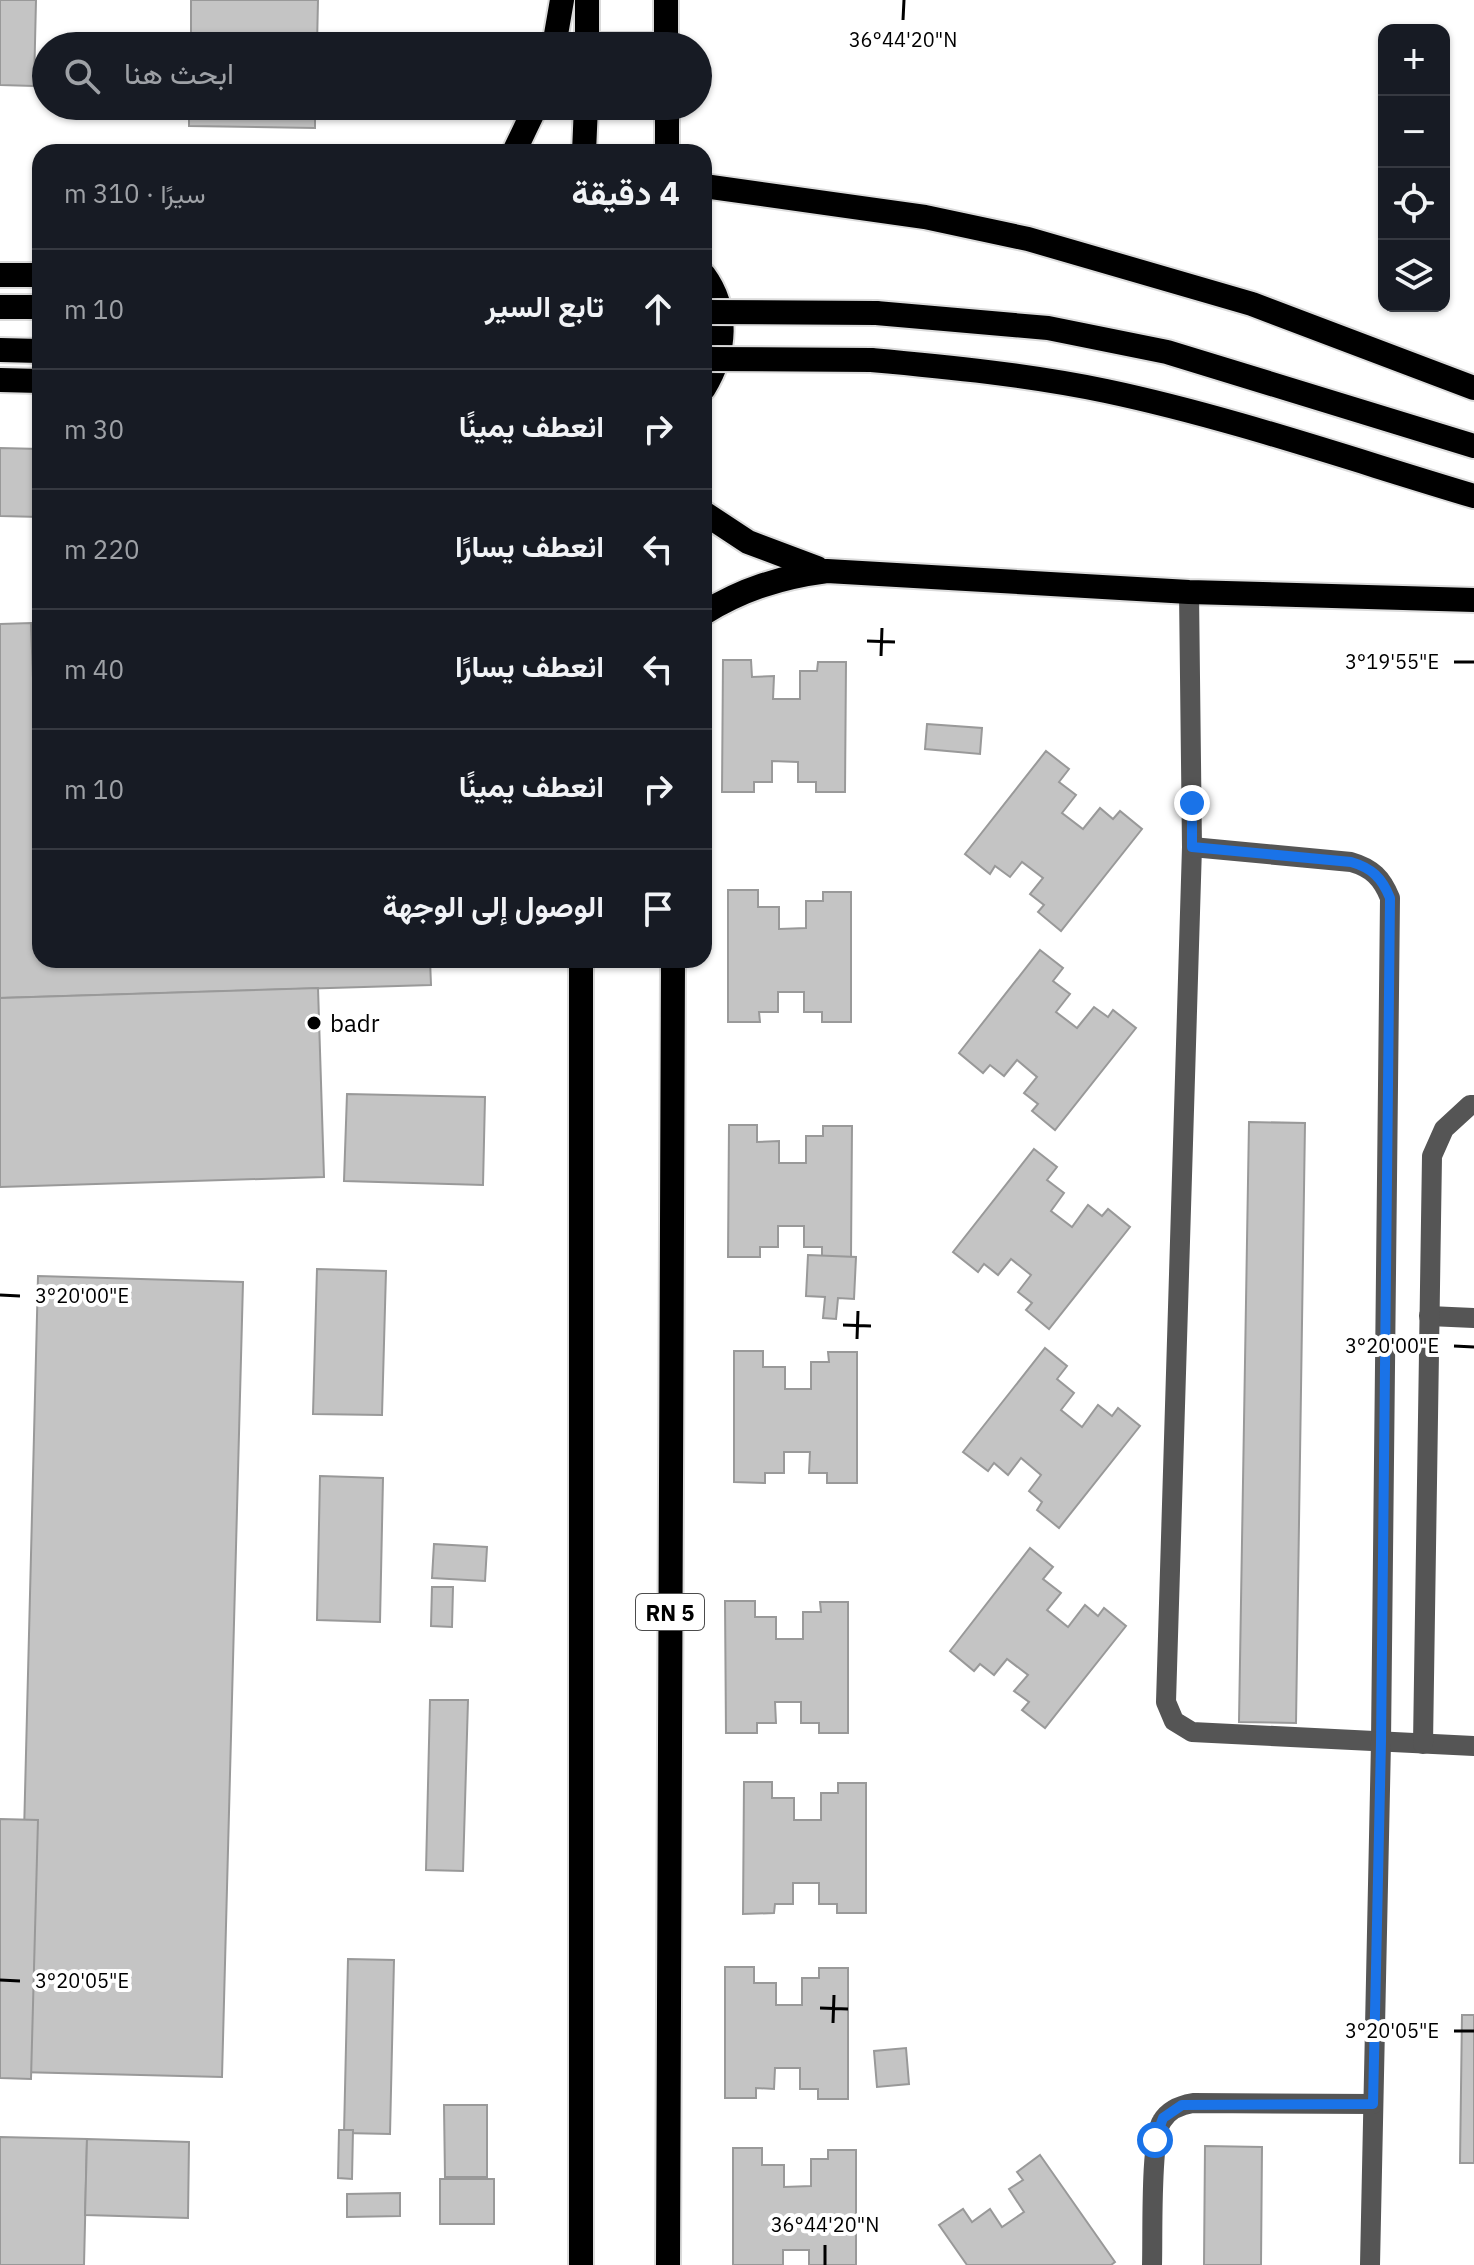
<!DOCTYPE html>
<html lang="ar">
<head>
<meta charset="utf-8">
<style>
	body { margin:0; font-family:"IBM Plex Sans",Vazirmatn,sans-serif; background:#242831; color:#f1f3f6; direction:rtl }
	.controls { position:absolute; right:24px; top:24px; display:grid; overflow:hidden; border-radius:16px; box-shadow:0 2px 6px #0004 }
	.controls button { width:72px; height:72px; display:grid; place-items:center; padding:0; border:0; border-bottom:2px solid #363941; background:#171b24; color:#f1f3f6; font:40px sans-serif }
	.stop { position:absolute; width:24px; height:24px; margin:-18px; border:6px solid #1a73e8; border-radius:50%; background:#fff }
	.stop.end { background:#1a73e8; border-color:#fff; box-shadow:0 2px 8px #0008 }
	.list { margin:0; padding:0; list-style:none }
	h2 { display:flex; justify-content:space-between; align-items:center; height:104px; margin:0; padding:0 32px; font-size:34px }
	h2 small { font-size:26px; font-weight:400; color:#9ea1a6 }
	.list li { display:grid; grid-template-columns:52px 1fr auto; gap:24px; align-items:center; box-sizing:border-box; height:120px; padding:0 32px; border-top:2px solid #363941 }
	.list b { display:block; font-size:30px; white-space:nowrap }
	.list em { font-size:26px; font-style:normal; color:#9ea1a6 }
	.icon { flex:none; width:44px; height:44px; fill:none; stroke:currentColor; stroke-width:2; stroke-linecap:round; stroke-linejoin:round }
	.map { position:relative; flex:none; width:1474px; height:2265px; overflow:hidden; direction:ltr }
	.search { position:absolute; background:#171b24; box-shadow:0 2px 6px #0004; left:32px; top:32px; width:680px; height:88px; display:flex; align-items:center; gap:20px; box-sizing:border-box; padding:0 28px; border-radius:44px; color:#9ea1a6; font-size:30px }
	.panel { position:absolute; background:#171b24; box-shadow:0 2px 6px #0004; left:32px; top:144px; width:680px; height:824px; border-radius:24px; direction:rtl }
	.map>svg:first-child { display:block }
	.building { fill:#c4c4c4; stroke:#999; stroke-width:2 }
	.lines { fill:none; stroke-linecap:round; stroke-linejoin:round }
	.highway-casing { stroke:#dbdbdb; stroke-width:28 }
	.minor { stroke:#555; stroke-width:20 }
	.highway { stroke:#000; stroke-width:24 }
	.highway-bridge-casing { stroke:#dbdbdb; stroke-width:28; stroke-linecap:butt }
	.highway-bridge { stroke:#000; stroke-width:24 }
	.route { stroke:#1a73e8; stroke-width:10 }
	.ticks { fill:none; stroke:#000; stroke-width:3 }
	.poi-dot { fill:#000; stroke:#fff; stroke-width:3 }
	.labels { text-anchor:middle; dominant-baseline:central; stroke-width:8; stroke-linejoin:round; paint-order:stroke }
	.shield { fill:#fff; stroke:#4c4c4c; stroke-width:2 }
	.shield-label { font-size:22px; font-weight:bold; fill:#000 }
	.poi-label { font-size:24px; fill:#000; stroke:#fff; text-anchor:start }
	.ticks-label { font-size:20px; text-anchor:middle; fill:#000; stroke:#fff; stroke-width:8; stroke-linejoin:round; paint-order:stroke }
</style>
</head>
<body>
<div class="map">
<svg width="1474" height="2265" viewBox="0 0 1474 2265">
	<rect width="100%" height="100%" fill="#fff"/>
	<g class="building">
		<path d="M0 0H36L34 86 0 85Z"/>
		<path d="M191 0H318L317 46H191Z"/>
		<path d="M189 106H315V128L189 126Z"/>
		<path d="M0 448 40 449V517L0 516Z"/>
		<path d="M31 623H40V814H37Z"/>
		<path d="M31 623 40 871V960H430L431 985 0 998V624Z"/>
		<path d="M723 660H751L752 677 774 676 773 699H800V671H817L818 662H846L845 792H816V782H798V762L772 761V782H754V792H722Z"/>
		<path d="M927 724 982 728 980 754 925 749Z"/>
		<path d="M1046 751 1069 769 1059 782 1076 795 1062 813 1083 829 1100 808 1113 819 1120 811 1142 829 1061 931 1038 912 1044 905 1030 894 1043 878 1022 862 1010 877 995 866 990 874 965 854Z"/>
		<path d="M728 890H758V907H779V929L806 928V901H823V892H851V1022H822V1012H804V992H778V1012H759L760 1022H728Z"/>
		<path d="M1040 950 1063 968 1053 981 1070 994 1056 1012 1077 1028 1094 1007 1108 1017 1113 1010 1136 1028 1055 1130 1032 1111 1038 1104 1024 1093 1037 1077 1017 1060 1004 1076 990 1065 983 1073 959 1053Z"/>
		<path d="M318 988 324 1177 0 1187V998Z"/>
		<path d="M347 1094 485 1097 483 1185 344 1181Z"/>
		<path d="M1249 1122 1305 1123 1296 1723 1239 1722Z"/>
		<path d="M729 1125H757V1142L779 1141V1163H806V1136H823V1126H852L851 1257H822V1247H804V1226H778V1247H760V1257H728Z"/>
		<path d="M1034 1149 1057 1167 1047 1180 1064 1193 1051 1211 1072 1227 1088 1205 1102 1216 1108 1209 1130 1227 1049 1329 1026 1310 1032 1303 1018 1292 1031 1275 1011 1259 998 1275 984 1264 978 1272 953 1252Z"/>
		<path d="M808 1255 856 1257 854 1299 838 1298 836 1319 823 1318 825 1297 806 1296Z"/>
		<path d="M317 1269 386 1271 382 1415 313 1414Z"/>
		<path d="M38 1276 243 1282 222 2077 18 2072Z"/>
		<path d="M1045 1348 1067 1366 1057 1379 1074 1393 1061 1410 1082 1427 1098 1405 1112 1416 1118 1408 1140 1426 1059 1528 1037 1510 1042 1502 1029 1491 1041 1475 1021 1458 1008 1475 994 1463 988 1471 963 1452Z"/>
		<path d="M734 1351H763V1367H785V1389H811V1362H829L828 1352H857V1483H827V1473H809L810 1452H784V1473H765V1483L734 1482Z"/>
		<path d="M320 1476 383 1478 380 1622 317 1620Z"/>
		<path d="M434 1544 487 1547 485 1581 432 1578Z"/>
		<path d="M1030 1548 1053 1567 1043 1579 1061 1593 1047 1610 1068 1627 1085 1605 1098 1616 1104 1608 1126 1626 1045 1728 1022 1710 1029 1702 1014 1691 1028 1675 1007 1659 994 1675 980 1664 974 1671 950 1651Z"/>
		<path d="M432 1587H453L452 1627 431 1626Z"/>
		<path d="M725 1601H755V1617H776V1639H803V1612H821L820 1602H848V1733H819V1723H801V1702H775L776 1723H757V1733H726Z"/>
		<path d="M430 1700H468L463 1871 426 1870Z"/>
		<path d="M744 1782H772V1798H794V1820H821V1793H838V1783H866V1913H837V1904H819V1883H793V1904H775L774 1913 743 1914Z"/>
		<path d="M0 1819 38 1820 31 2079 0 2078Z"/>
		<path d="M348 1959 394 1960 390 2134 344 2133Z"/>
		<path d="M725 1967H754V1983H776V2005H802V1978H819V1968H848V2099H818V2089H800V2068H775L774 2089 756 2088V2098H725Z"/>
		<path d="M1462 2015H1474V2163H1460Z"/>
		<path d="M906 2048 909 2084 877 2087 874 2051Z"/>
		<path d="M444 2105H487V2177H445Z"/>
		<path d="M339 2130H353L352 2179 338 2178Z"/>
		<path d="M0 2137 87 2139 84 2265H0Z"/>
		<path d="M87 2139 189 2142 188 2218 85 2215Z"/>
		<path d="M1205 2146 1262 2147 1261 2265H1204Z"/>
		<path d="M733 2148H762V2165H784V2187L811 2186V2159H828V2150H856V2265H809V2250H783V2265H733Z"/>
		<path d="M1040 2155 1115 2262 1111 2265H967L939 2225 963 2209 972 2222 990 2209 1002 2227 1024 2212 1009 2189 1023 2180 1017 2172Z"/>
		<rect x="440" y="2179" width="54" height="45"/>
		<path d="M400 2193V2216L347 2217V2194Z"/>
	</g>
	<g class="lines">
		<g class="highway-casing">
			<g id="highway">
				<path d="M587 0V46"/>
				<path d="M666 0V46"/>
				<path d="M587 45H666"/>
				<path d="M554 46 562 0"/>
				<path d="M667 106V152"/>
				<path d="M514 152 536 106"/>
				<path d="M584 152 586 106"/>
				<path d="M704 186 925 217 1028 239 1252 304 1474 388"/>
				<path d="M0 275H40"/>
				<path d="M704 275C729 309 726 353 704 388"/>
				<path d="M0 307H40"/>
				<path d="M876 313 1048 328 1167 352 1474 446"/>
				<path d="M0 350 40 351"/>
				<path d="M871 360C950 367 1028 375 1106 391 1229 417 1353 460 1474 496"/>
				<path d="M0 380 40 381"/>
				<path d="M704 513 748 542 817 568"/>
				<path d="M704 613C743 589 781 577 827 571L1189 592 1474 600"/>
				<path d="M581 2265V960"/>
				<path d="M668 2265 673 960"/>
			</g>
		</g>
		<g class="minor">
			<path d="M1189 592 1192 847 1166 1702 1174 1721 1192 1732 1474 1746"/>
			<path d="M1192 847 1351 862C1372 868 1382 878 1390 898L1381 1742 1370 2265"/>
			<path d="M1429 1316 1474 1318"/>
			<path d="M1423 1744 1432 1156 1444 1129 1470 1105H1474"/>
			<path d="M1152 2265C1153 2237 1150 2139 1162 2121 1169 2109 1181 2105 1193 2103L1373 2104"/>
		</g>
		<use href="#highway" class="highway"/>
		<g class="highway-bridge-casing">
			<g id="highway-bridge">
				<path d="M704 312 876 313"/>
				<path d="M704 359 871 360"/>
			</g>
		</g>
		<use href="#highway-bridge" class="highway-bridge"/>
	</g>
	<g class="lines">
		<path class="route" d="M1155 2140 1163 2118 1182 2105 1373 2104 1381 1742 1390 898C1382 878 1372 868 1351 862L1192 847V803"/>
	</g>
	<path class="ticks" d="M903 20 904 0M867 641 895 642M881 656 882 628M1454 662H1474M0 1295 20 1296M843 1325 871 1326M857 1339 858 1311M1454 1346 1474 1347M0 1980 20 1981M820 2008 848 2009M833 2023 834 1995M1454 2031H1474M825 2265V2245"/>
	<circle class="poi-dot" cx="314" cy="1023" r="8"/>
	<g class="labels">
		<rect class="shield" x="636" y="1594" width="68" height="36" rx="6"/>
		<g class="shield-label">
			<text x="670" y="1612">RN 5</text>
		</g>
		<g class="poi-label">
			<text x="330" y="1023">badr</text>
		</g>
	</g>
	<g class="ticks-label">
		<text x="903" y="47">36°44'20"N</text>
		<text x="1392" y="669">3°19'55"E</text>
		<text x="82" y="1303">3°20'00"E</text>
		<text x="1392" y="1353">3°20'00"E</text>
		<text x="82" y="1988">3°20'05"E</text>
		<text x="1392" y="2038">3°20'05"E</text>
		<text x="825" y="2232">36°44'20"N</text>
	</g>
</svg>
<div class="controls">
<button>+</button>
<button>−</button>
<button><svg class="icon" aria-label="locate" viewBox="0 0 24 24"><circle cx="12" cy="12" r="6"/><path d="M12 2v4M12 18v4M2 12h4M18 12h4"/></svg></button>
<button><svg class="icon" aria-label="layers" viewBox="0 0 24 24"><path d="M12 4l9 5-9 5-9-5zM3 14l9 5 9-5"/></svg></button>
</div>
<div class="stop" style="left:1155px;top:2140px"></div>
<div class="stop end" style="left:1192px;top:803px"></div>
<div class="search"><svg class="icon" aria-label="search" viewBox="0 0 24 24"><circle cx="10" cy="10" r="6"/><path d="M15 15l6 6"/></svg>ابحث هنا</div>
<section class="panel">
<h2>4 دقيقة<small>سيرًا · 310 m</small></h2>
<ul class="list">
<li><svg class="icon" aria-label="ahead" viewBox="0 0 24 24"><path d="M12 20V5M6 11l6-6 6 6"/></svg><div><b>تابع السير</b></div><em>10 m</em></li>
<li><svg class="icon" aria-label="right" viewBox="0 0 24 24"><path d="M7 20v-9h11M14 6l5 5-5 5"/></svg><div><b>انعطف يمينًا</b></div><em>30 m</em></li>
<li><svg class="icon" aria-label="left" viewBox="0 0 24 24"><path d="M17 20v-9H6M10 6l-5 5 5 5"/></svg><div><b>انعطف يسارًا</b></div><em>220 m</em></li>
<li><svg class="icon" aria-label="left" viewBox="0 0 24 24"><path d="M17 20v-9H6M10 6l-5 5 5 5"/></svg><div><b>انعطف يسارًا</b></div><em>40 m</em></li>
<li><svg class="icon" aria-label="right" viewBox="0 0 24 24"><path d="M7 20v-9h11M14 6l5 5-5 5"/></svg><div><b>انعطف يمينًا</b></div><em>10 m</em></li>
<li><svg class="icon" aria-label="arrive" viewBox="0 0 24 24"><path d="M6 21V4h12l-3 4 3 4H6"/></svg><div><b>الوصول إلى الوجهة</b></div></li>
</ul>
</section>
</div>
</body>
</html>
